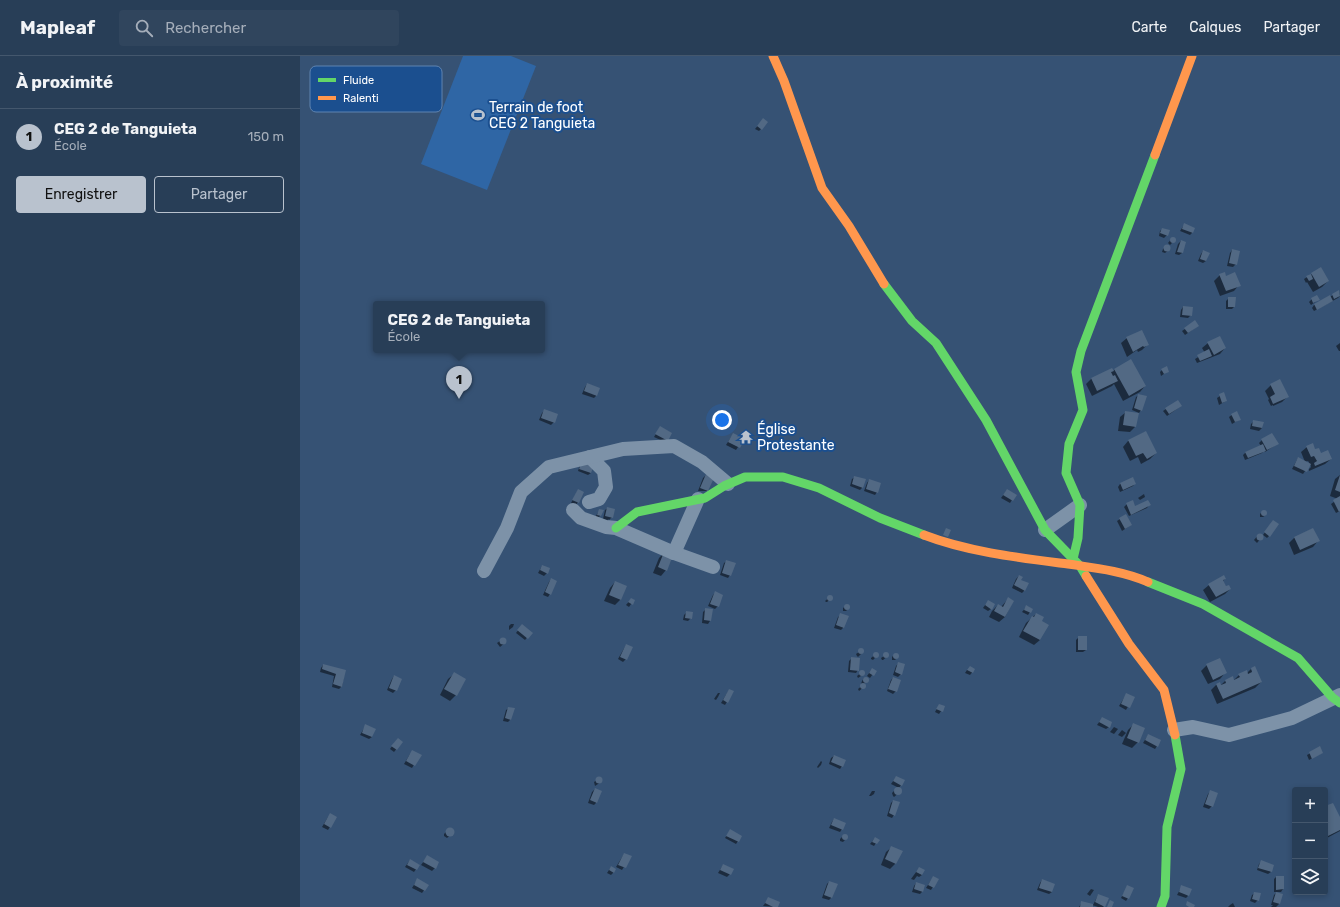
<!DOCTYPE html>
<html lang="fr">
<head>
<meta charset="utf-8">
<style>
	body { margin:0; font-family:Rubik,sans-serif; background:#30455d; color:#f1f3f6 }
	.controls { position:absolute; right:12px; bottom:12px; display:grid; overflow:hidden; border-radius:4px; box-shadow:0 2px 6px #0003 }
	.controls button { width:36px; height:36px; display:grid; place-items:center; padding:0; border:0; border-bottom:1px solid #44576d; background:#283e57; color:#f1f3f6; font:20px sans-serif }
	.you { position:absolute; left:422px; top:364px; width:14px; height:14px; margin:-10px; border:3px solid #fff; border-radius:50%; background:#1a73e8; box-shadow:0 0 0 6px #1a73e833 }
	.badge { display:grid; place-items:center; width:26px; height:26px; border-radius:50%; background:#b9c2ce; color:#111; font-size:13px; font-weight:700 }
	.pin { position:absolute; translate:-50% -33px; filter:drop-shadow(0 1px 2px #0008) }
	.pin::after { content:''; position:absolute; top:21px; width:14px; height:12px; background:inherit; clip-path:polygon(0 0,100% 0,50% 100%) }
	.popup { position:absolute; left:73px; top:245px; width:172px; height:52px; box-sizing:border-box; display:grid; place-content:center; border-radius:4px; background:#283e57; filter:drop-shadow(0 1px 3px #0005); font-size:13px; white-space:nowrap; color:#a5aeba }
	.popup b { font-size:15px; color:#f1f3f6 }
	.popup::after { content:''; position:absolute; left:50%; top:100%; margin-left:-8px; border:8px solid transparent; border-top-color:#283e57 }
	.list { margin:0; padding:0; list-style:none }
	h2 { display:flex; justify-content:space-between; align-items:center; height:52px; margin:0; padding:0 16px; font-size:17px }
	h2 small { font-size:13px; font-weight:400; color:#a5aeba }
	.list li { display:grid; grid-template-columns:26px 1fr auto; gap:12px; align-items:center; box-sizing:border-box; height:56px; padding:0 16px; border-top:1px solid #44576d }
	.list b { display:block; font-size:15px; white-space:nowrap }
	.list p { margin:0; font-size:13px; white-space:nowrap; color:#a5aeba }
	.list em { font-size:13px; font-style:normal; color:#a5aeba }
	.actions { display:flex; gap:8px; padding:12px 16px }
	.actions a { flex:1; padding:9px 0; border:1px solid #b9c2ce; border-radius:4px; text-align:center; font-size:14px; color:#b9c2ce }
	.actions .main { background:#b9c2ce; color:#111 }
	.icon { flex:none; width:22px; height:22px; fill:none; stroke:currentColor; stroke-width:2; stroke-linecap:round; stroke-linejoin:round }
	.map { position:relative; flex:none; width:1040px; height:851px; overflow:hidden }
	header { display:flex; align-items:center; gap:24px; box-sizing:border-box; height:56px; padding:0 20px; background:#283e57; border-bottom:1px solid #44576d }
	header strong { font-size:19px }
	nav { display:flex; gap:22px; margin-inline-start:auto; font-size:14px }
	.search { width:280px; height:36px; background:#30455d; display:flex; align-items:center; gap:10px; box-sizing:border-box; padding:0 14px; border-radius:4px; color:#a5aeba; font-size:15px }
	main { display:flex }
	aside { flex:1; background:#283e57 }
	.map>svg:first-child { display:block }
	.green { fill:#2f66a5 }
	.shadow { fill:#0007 }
	.building { fill:#526984 }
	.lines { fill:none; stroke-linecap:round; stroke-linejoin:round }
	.street { stroke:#7d92a8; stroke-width:14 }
	.fast { stroke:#63d668; stroke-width:9 }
	.slow { stroke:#ff974d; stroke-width:9 }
	.labels { text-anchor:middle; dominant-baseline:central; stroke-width:4; stroke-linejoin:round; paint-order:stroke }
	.poi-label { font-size:14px; fill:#fff; stroke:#1b4f8f; text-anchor:start }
	.key { fill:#1b4f8f; stroke:#5f84b1; stroke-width:1 }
	.key-label { font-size:11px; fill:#fff }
</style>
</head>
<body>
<header>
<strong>Mapleaf</strong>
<div class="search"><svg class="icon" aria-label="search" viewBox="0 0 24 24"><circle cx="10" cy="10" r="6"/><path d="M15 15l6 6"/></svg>Rechercher</div>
<nav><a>Carte</a><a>Calques</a><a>Partager</a></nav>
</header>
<main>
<aside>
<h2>À proximité<small></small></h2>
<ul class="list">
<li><span class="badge">1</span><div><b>CEG 2 de Tanguieta</b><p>École</p></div><em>150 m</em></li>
</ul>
<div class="actions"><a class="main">Enregistrer</a><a>Partager</a></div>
</aside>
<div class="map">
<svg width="1040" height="851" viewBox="0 0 1040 851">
	<rect width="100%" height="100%" fill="#365274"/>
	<path class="green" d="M163 0H211L236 10 187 134 121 108Z"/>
	<g class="shadow">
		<path d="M461 66V73L459 75 455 73Z"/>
		<path d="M884 169 893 176 890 179 880 175Z"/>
		<path d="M863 173 867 179 864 182 859 180 860 175Z"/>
		<path d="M872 182H874L875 184 870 189 868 187Z"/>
		<path d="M881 185 882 197 879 199 875 198 878 188Z"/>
		<path d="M867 189 869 191V194L865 197 862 196 863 193Z"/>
		<path d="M932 194 936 208 933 211 927 210 930 197Z"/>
		<path d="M903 195 906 205 903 207 898 205 901 198Z"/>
		<path d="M1012 218 1028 225 1022 231 1013 236 1007 226 1006 227 1004 223Z"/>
		<path d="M920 219 926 221 939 229 934 235 920 240 914 225Z"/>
		<path d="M1039 236 1040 240 1038 242 1014 255 1012 252 1014 249Z"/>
		<path d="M929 242 934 251 932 253H926V245Z"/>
		<path d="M1012 243 1018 244 1011 249 1009 246Z"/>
		<path d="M883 251 891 259 888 262 880 261 881 254Z"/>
		<path d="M895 272 885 279 882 275 885 273Z"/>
		<path d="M827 282 847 289 842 294 838 296 837 294 827 301 821 287Z"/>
		<path d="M908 287 925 292 920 298 897 307 895 303 905 297 902 292Z"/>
		<path d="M1040 287V295H1039L1036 290Z"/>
		<path d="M815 313 845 330 840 336 823 345 814 328 812 330 792 340 786 328 792 322 813 315Z"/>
		<path d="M862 314 868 315 861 320 860 316Z"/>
		<path d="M287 328 299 333 296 340 294 342 282 338 285 331Z"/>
		<path d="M971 329 987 341 982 346 973 350V349L971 350 968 344 969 343 965 335Z"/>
		<path d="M923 338 926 345 919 349 917 342Z"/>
		<path d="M839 339 841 354 839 357 832 354 836 341Z"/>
		<path d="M881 350 867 360 863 355 866 353Z"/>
		<path d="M244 355 254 366 251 369 239 364 242 357Z"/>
		<path d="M826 356 835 371 830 376 818 375 820 361Z"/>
		<path d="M936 356 940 363 932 368 929 361Z"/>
		<path d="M953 366 962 367V372L959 375 950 373 951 368Z"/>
		<path d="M360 371 371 377 365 386 354 381Z"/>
		<path d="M845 376 856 397 850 403 841 408 838 401 830 405 823 391 828 385Z"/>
		<path d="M433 378 443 384 436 394 426 389Z"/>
		<path d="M962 384 977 388 965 396 964 395 962 397 945 404 943 399 946 396 961 390 959 387Z"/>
		<path d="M1007 391 1031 403 1025 408 1009 415V413L1011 411 1010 408 1003 418 992 413 998 402 1010 408 1008 405 1005 406 1001 396Z"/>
		<path d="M280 409 291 417 288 419 278 415Z"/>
		<path d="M406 419 407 435H398L403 422Z"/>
		<path d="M1040 419V455L1036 457 1031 448 1038 443 1030 440 1035 423Z"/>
		<path d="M555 421 563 431 560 434 550 430 552 423Z"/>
		<path d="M833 422 835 427 833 430 820 436 818 431 820 428Z"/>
		<path d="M569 424 577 436 575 439 564 435 567 427Z"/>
		<path d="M278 434V446L276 449 271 447Z"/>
		<path d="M707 434 712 444 710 447 701 442Z"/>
		<path d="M844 438 845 441 840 444 838 442Z"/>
		<path d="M827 448 835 452 849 449 847 452 829 460 824 451Z"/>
		<path d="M308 452 312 461 309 464 308 463 306 469 295 461 300 454V460L298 462 303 463 305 454Z"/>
		<path d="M963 455H966V459L963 461H960V458Z"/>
		<path d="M820 463 831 469 822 475 817 465Z"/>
		<path d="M971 468 969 480 967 482 963 479Z"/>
		<path d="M1012 473 1018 485 1013 491 994 499 989 487 994 482Z"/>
		<path d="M959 478 962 481 957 487 954 484Z"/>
		<path d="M364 497 366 514 361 520 353 517 359 502Z"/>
		<path d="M427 505 430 519 428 522 420 519 424 507Z"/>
		<path d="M242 510 247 517 244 520 238 517Z"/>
		<path d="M719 520 725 534 722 537 712 532 716 523Z"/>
		<path d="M251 523 250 538 248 541 243 539 249 526Z"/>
		<path d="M925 523 923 525 926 531 930 533 925 538 910 546 903 534 909 529Z"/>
		<path d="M315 526 321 543 315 549 304 545 310 532Z"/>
		<path d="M415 537 418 550 415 553 408 550 413 539Z"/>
		<path d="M531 540 532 542 527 546H526L525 545Z"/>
		<path d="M331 543 334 544 329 551 326 549Z"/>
		<path d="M708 543 713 545 705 561 699 566 689 561 692 555 698 549 701 551Z"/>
		<path d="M688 545 691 553 688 555 683 552Z"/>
		<path d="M546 550H549L548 553 546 555H543V552Z"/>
		<path d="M727 550 732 553 728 559 722 556Z"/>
		<path d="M406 553 412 554 410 565 408 568 402 567 403 556Z"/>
		<path d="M387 556 391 562 388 565 383 564 384 559Z"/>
		<path d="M736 558 741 566 740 584 734 589 719 581 726 567Z"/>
		<path d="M541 559 547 561 543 572 541 574 534 572 538 561Z"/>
		<path d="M211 568H214L213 571 209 574V570Z"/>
		<path d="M222 569 231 577 225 584 216 577Z"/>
		<path d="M779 581 786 594 783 596H776V584Z"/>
		<path d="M203 583 206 586 200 591 197 587Z"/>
		<path d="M326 589V603L323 606 318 603Z"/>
		<path d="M562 594 563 596 558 601 557 600 556 598Z"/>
		<path d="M577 597 578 599 573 604 571 603V602Z"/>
		<path d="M587 598 588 600 583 604H582L581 602Z"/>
		<path d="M595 598 597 599V602L595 604H592V601Z"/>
		<path d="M552 602 558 614 556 617 548 616 549 605Z"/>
		<path d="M599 607 601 618 598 621 593 619 596 610Z"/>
		<path d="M23 609 45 615 42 630 39 633 32 631 34 620 20 616 21 612Z"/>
		<path d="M907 609 925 617 920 623 908 628 901 615Z"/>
		<path d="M572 613 575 615 570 622 567 620Z"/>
		<path d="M951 613 961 626 955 632 917 648 911 634 917 628 920 630 925 625 934 624 939 619 947 617Z"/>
		<path d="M667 614H674L670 619 665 617Z"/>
		<path d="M562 616 564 618 558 622 557 620Z"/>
		<path d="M154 618 156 639 150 645 140 639 148 623Z"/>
		<path d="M94 620 96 634 93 637 87 634 92 623Z"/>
		<path d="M564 622 567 623V625L563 629 565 630 559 635 558 633 564 628H561L562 625Z"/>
		<path d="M593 622 596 635 593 638 587 635 591 624Z"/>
		<path d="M429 634 433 636 425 649 421 647Z"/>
		<path d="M418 637H420L418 641 416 644 414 643Z"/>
		<path d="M826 639 833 642 826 654 819 650Z"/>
		<path d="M639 649 644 651 639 658 635 656Z"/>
		<path d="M209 652 211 663 208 666 203 665 206 654Z"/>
		<path d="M802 662 809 671 806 673 797 669Z"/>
		<path d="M834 668 838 686 832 692 822 688 828 674Z"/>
		<path d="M66 669 72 681 69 683 60 679Z"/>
		<path d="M814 671 818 673 814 678 810 676Z"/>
		<path d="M822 674 826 677 822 681 818 679Z"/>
		<path d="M848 679 857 690 855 693 843 687Z"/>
		<path d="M95 686H102L94 696 90 693Z"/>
		<path d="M1020 692 1022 697 1009 704 1007 699Z"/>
		<path d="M110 698 120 699 112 712 104 708Z"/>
		<path d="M534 700 542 710 540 713 529 708 531 702Z"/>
		<path d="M521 705 522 706 521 709 518 712 517 711Z"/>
		<path d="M596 721 601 729 599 732 591 728Z"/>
		<path d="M300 722 301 726 295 730 294 726Z"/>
		<path d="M295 733 301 736 296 747 294 749 288 747 292 736Z"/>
		<path d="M596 733H600V736L594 741 593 740 592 737Z"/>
		<path d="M572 735H575L574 738 571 740H569Z"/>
		<path d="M910 736 912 750 909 753 903 751 908 738Z"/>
		<path d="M593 745 594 759 592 762 587 760 591 747Z"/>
		<path d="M1025 752 1040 763V775L1025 783Z"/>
		<path d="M28 761H36L28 774 22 771Z"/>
		<path d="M534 763 542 773 540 776 529 772 532 766Z"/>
		<path d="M150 772 154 775V776L147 782 144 780V778Z"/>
		<path d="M430 775 438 785 436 788 425 782Z"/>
		<path d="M544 779 546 780 547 782 543 786 540 785V783Z"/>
		<path d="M575 782 578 784 574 790 570 788Z"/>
		<path d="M592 791 596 807 590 813 581 809 586 796Z"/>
		<path d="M324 798 330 801 322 814 316 811Z"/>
		<path d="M127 801 135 812 132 815 121 809Z"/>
		<path d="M110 804 119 809 114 816 105 811Z"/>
		<path d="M961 806 971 816 968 818 957 814 959 808Z"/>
		<path d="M423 809 430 818 427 821 418 817Z"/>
		<path d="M311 811 314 816 311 819 307 817Z"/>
		<path d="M619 812 622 819 619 821 617 820 614 824 611 823Z"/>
		<path d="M633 821 638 823 631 834 626 832Z"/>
		<path d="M976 821 983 833 981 836H974V823Z"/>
		<path d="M117 824 128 829 122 837 112 832Z"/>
		<path d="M742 824 752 836 749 838 737 834 740 827Z"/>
		<path d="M529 826 536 829 531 842 529 844 522 842 527 828Z"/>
		<path d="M616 827 623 835 620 838 612 836 614 830Z"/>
		<path d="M828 830V842L826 845 821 842Z"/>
		<path d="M882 830 888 840 886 842 877 839Z"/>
		<path d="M791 833 794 834 790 840 787 838Z"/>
		<path d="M955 837 958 844 955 847 950 845 952 839Z"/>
		<path d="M976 837 982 838 979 848 976 851H971L973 849H971L974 839Z"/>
		<path d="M798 839 804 850 803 851H798L792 849V851H779L782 846 793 849Z"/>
		<path d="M469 842 477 851 463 850Z"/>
		<path d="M933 847 935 851H928L930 849Z"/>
	</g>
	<g class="building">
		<path d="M463 62 468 66 462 74 457 70Z"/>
		<path d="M884 167 895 172 893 177 882 173Z"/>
		<path d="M862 172 870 174 868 180 860 177Z"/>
		<circle cx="873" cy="184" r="3"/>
		<path d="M881 184 886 186 883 197 877 196Z"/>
		<circle cx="867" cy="192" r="3.5"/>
		<path d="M932 193 940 195 937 209 929 207Z"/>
		<path d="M903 194 910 197 906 205 900 203Z"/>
		<path d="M1021 211 1029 225 1019 231 1011 217Z"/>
		<path d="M925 216 926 220 935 216 941 230 926 235 919 218Z"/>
		<path d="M1011 218 1013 223 1009 225 1006 220Z"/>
		<path d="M1039 234 1040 240 1034 243 1032 238Z"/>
		<path d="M1017 239 1020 244 1013 247 1011 242Z"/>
		<path d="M1030 239 1033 245 1017 254 1014 248Z"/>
		<path d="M928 241H936L935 251H928Z"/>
		<path d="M883 250 893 251 892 260 882 259Z"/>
		<path d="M895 264 899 270 888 277 884 272Z"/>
		<path d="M842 274 849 289 844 291 843 290 833 296 826 281Z"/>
		<path d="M920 280 926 292 914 299 907 286Z"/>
		<path d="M909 293 912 300 900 305 897 299Z"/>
		<path d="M831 303 846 330 829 340 814 313Z"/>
		<path d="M867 310 869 316 864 318 861 313Z"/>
		<path d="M812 312 814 315 811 316 813 320 815 319 818 325 797 335 791 322Z"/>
		<path d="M980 323 989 341 973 348 970 341 975 338 970 328Z"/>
		<path d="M287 327 300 332 297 340 284 335Z"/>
		<path d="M924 336 927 345 922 347 919 338Z"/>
		<path d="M838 338 847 340 842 355 834 352Z"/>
		<path d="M878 344 882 350 869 358 865 352Z"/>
		<path d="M244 353 258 358 255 367 241 362Z"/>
		<path d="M825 355 839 357 836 371 823 369Z"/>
		<path d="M937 355 941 364 935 366 931 358Z"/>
		<path d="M953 364 964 366 962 372 952 370Z"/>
		<path d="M360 370 372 377 368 385 355 378Z"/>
		<path d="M846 375 857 397 847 403 843 397 836 400 828 384Z"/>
		<path d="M433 377 445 383 440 392 428 386Z"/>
		<path d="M972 377 979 388 967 394 961 383Z"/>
		<path d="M1013 387 1015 393 1019 392 1021 397 1028 394 1032 403 1015 410 1014 407 1017 405 1014 400 1011 401 1006 390Z"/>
		<path d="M963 388 966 395 948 402 945 396Z"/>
		<path d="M998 401 1011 408 1007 416 994 410Z"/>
		<path d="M282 405 294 409 291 417 279 413Z"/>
		<path d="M406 418 414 422 408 435 400 432Z"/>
		<path d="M1040 419V436L1035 434Z"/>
		<path d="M554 420 566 423 563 432 552 428Z"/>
		<path d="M833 421 836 428 823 434 820 427Z"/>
		<path d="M569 423 581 427 578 437 566 433Z"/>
		<path d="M278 433 284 436 279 447 272 444Z"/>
		<path d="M707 433 717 439 713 445 703 439Z"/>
		<path d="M1040 440V455L1039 456 1033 444Z"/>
		<path d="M833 444 835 450 848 444 851 449 831 459 826 447Z"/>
		<path d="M307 451 315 453 313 462 305 460Z"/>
		<path d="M299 453 304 454 301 460 297 459Z"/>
		<circle cx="964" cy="457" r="3"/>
		<path d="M826 458 832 469 825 473 819 462Z"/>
		<path d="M973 464 979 468 970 481 964 476Z"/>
		<path d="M646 472 651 474 648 481 643 479Z"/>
		<path d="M1013 472 1020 485 1000 494 994 481Z"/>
		<circle cx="960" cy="481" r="3.5"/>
		<path d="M364 496 373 499 367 515 358 511Z"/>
		<path d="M426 504 436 507 431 520 422 517Z"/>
		<path d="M242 509 250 512 248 518 240 514Z"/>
		<path d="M719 519 723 521 721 524 729 527 725 535 714 529Z"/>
		<path d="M924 519 926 523 923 524 926 530 929 529 931 533 916 541 908 528Z"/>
		<path d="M251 522 257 525 251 539 245 536Z"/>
		<path d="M315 525 327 530 321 544 309 539Z"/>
		<path d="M415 535 423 539 419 551 410 548Z"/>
		<circle cx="530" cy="542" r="3"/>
		<path d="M708 541 714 545 705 561 694 555 698 548 703 551Z"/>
		<path d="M331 542 335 544 333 549 328 546Z"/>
		<path d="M688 544 695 548 692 554 685 549Z"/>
		<circle cx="547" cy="551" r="3"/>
		<path d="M726 549 733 553 731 557 724 554Z"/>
		<path d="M405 552 413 553 411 565 404 564Z"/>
		<path d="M386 555 393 556 392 563 385 562Z"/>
		<path d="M540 557 549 560 544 572 536 569Z"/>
		<path d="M736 557 744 561 742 565 749 569 740 584 723 575 732 560 734 561Z"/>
		<path d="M222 568 233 577 228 583 217 574Z"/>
		<rect x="778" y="580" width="9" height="14"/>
		<circle cx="203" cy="585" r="3.5"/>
		<path d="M326 588 333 591 327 604 320 601Z"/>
		<circle cx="561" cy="595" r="3"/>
		<circle cx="576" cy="599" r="3"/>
		<circle cx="586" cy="599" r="3"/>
		<circle cx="596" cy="600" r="3"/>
		<path d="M551 601 560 602 559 615 550 614Z"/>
		<path d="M920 602 927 617 913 624 906 608Z"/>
		<path d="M598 606 605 608 602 619 595 616Z"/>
		<path d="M23 608 46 614 42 631 33 628 36 618 22 613Z"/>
		<path d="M670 610 675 613 673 617 667 614Z"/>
		<path d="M955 610 962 626 923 643 916 628 920 626 921 629 926 627 925 624 933 620 934 624 940 621 938 618 947 614 948 618 952 616 951 612Z"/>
		<path d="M572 612 577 615 574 620 569 617Z"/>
		<circle cx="562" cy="617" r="3"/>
		<path d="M154 616 166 623 157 640 144 633Z"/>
		<path d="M94 619 102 623 97 635 89 632Z"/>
		<path d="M593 621 601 624 597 636 588 633Z"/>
		<circle cx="566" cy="624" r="3"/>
		<circle cx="563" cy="630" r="3"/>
		<path d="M429 633 434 635 428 647 423 644Z"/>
		<path d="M826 637 835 641 830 652 821 648Z"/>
		<path d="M639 648 645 650 643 656 636 653Z"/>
		<path d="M208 651 215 652 211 664 205 662Z"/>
		<path d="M802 661 812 666 810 672 799 666Z"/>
		<path d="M833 667 845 672 839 687 827 682Z"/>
		<path d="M65 668 76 673 72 681 62 677Z"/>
		<path d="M848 678 861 684 858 691 845 684Z"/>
		<path d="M98 682 103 686 97 694 91 690Z"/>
		<path d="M1020 690 1023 697 1012 703 1009 696Z"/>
		<path d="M112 694 122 699 115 710 106 705Z"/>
		<path d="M534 699 546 704 543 711 531 706Z"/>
		<path d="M596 720 605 724 602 730 593 725Z"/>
		<circle cx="299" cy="724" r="3.5"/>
		<circle cx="598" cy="735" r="4"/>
		<path d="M295 732 302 735 297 747 290 744Z"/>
		<path d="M910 734 918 737 913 751 905 748Z"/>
		<path d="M593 744 600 746 595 760 589 757Z"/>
		<path d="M1033 747 1040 761V774L1028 780 1025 772V750Z"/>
		<path d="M30 757 37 761 31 772 24 768Z"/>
		<path d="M534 762 546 767 543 774 531 769Z"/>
		<circle cx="150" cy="776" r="4.5"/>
		<path d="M430 773 442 780 439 786 426 780Z"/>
		<circle cx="545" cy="781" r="3"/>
		<path d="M575 781 580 784 577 788 572 786Z"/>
		<path d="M591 790 603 795 596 808 585 803Z"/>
		<path d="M324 797 332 800 326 812 318 809Z"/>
		<path d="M127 799 139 806 136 813 123 806Z"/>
		<path d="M110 803 120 809 117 814 107 809Z"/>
		<path d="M961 804 974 809 972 816 958 812Z"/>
		<path d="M423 808 434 813 431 819 420 814Z"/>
		<path d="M311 810 316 813 314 817 309 814Z"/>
		<path d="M619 811 625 814 622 819 616 816Z"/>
		<path d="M633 820 639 823 634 832 628 829Z"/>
		<path d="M976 820H984V833L976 834Z"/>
		<path d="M117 822 129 829 125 835 114 829Z"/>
		<path d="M742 823 755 828 752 836 739 832Z"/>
		<path d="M529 825 538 828 532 842 524 839Z"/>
		<path d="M616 826 625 829 623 836 614 833Z"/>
		<path d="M827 829 834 832 829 843 822 840Z"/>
		<path d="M881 829 892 833 889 840 879 836Z"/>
		<path d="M954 836 961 837 959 845 952 843Z"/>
		<path d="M976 836 983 838 980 848 973 846Z"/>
		<path d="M798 838 809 842 805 851 795 846Z"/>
		<path d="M468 841 480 846 478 851H473L465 847Z"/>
		<path d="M810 844 814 846 812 851H807Z"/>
		<path d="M781 845 793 848V851H780Z"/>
		<path d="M887 845 895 849 894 851H889L886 849Z"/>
	</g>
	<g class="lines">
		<g class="street">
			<path d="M289 446 299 443 306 431 304 415 290 401"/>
			<path d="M273 454 281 462 306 471 316 472 374 497 413 511"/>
			<path d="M745 474 780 449"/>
			<path d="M374 497 398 443"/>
			<path d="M184 515 207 472 221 436 249 411 323 393 374 390 402 406 428 428"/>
			<path d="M874 674 893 671 929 679 992 662 1040 639"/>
		</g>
		<g class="fast">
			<path d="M584 228 612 265 636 287 686 364 745 474 780 510 786 520"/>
			<path d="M316 472 337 456 405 442 424 430 445 421H483L519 432 580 462 624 479"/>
			<path d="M773 503 778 482 780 449 766 417 769 388 783 354 776 316 781 295 855 99"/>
			<path d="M848 526 903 548 998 602 1032 641 1040 647"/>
			<path d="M861 851 865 840 867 771 881 713 875 679"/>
		</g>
		<g class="slow">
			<path d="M473 0 484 25 522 132 549 170 584 228"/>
			<path d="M855 99 892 0"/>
			<path d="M624 479C668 496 721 502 768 508 795 512 823 515 848 526"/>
			<path d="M786 520 829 588 864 634 875 679"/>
		</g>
	</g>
	<defs>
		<g id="stadium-bare" transform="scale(1.08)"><path d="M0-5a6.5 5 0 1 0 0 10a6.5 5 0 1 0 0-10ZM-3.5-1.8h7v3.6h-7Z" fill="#b9c2ce" stroke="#1b4f8f" stroke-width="2.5" paint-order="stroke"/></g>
		<g id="temple-bare" transform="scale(1.08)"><path d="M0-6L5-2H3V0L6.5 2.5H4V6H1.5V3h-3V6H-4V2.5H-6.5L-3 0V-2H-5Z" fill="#b9c2ce" stroke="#1b4f8f" stroke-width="2.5" paint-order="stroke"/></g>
	</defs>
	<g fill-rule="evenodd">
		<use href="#stadium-bare" x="178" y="59"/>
		<use href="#temple-bare" x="446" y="381"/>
	</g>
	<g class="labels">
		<g class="poi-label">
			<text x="189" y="51">Terrain de foot<tspan x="189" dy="16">CEG 2 Tanguieta</tspan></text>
			<text x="457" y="373">Église<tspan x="457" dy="16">Protestante</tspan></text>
		</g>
	</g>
	<rect x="10" y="10" width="132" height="46" rx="6" class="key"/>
	<rect x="18" y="22" width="18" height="4" fill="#63d668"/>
	<rect x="18" y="40" width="18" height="4" fill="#ff974d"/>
	<g class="key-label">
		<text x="43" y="28">Fluide</text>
		<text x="43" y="46">Ralenti</text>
	</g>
</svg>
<div class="controls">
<button>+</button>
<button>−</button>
<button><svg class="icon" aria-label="layers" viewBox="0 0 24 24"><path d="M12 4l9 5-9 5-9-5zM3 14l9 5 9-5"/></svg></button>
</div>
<div class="you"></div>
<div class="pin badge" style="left:159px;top:343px">1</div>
<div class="popup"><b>CEG 2 de Tanguieta</b>École</div>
</div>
</main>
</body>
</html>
